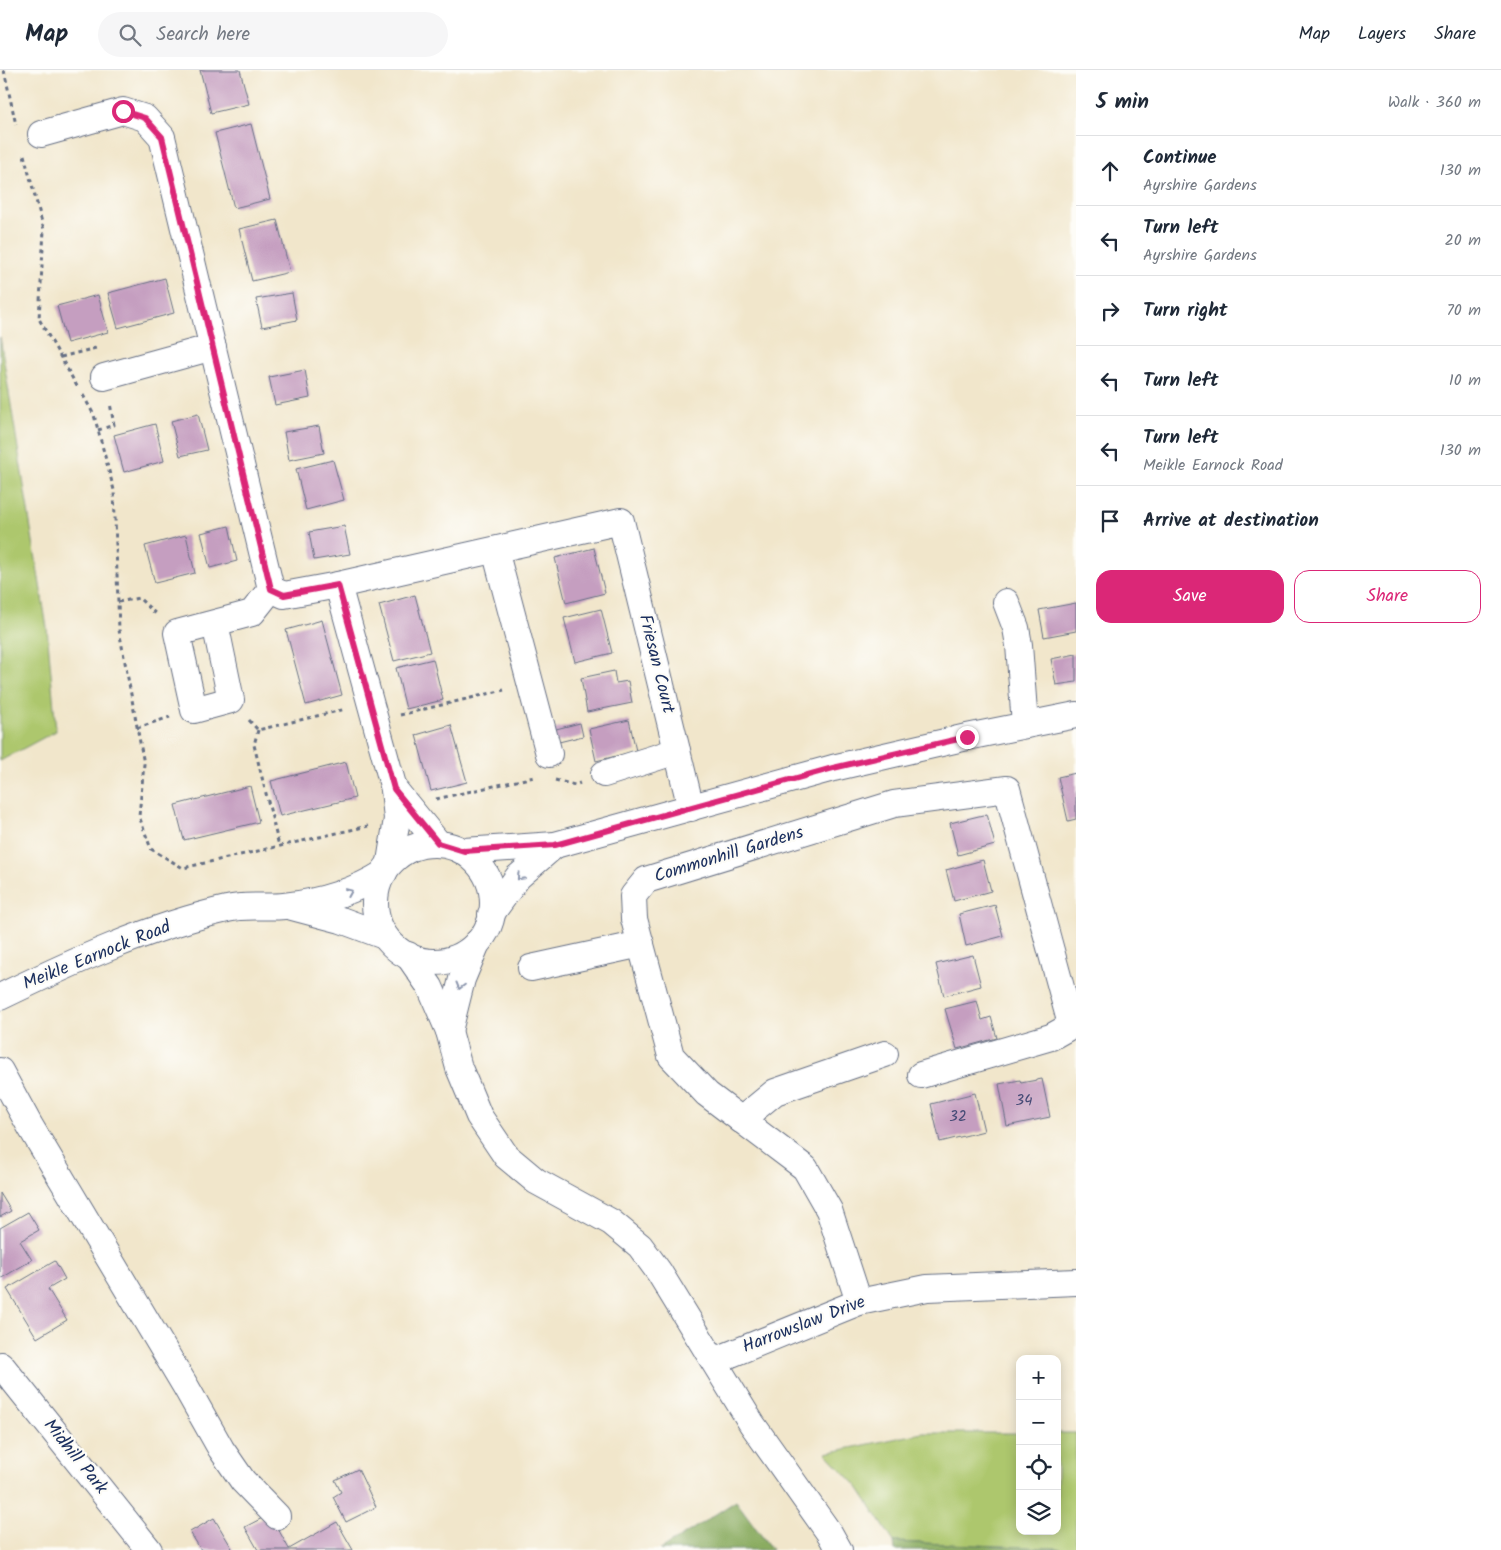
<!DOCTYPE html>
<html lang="en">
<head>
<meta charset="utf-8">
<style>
	body { margin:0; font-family:Kalam,sans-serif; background:#f6f6f7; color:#1f2937 }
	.controls { position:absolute; right:15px; bottom:15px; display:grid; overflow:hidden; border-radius:10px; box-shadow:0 2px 12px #0003 }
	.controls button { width:45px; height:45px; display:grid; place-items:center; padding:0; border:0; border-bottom:1px solid #e0e1e3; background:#fff; color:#1f2937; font:25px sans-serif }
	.stop { position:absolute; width:15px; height:15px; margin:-11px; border:4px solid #db2777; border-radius:50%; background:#fff }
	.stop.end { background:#db2777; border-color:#fff; box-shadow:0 1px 5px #0008 }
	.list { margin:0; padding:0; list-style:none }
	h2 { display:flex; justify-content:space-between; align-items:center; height:65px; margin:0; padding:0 20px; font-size:21px }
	h2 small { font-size:16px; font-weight:400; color:#747a83 }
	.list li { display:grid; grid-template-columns:32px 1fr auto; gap:15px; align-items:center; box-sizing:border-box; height:70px; padding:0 20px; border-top:1px solid #e0e1e3 }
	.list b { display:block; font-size:19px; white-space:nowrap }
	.list p { margin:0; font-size:16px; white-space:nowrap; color:#747a83 }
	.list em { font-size:16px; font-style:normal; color:#747a83 }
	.actions { display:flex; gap:10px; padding:15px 20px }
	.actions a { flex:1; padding:11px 0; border:1px solid #db2777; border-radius:15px; text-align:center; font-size:18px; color:#db2777 }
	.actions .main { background:#db2777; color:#fff }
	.icon { flex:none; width:28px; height:28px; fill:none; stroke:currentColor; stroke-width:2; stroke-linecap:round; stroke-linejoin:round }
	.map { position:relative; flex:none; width:1076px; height:1480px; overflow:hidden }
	header { display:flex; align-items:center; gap:30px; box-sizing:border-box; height:70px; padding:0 25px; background:#fff; border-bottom:1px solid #e0e1e3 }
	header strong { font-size:24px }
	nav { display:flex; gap:28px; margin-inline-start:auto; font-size:18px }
	.search { width:350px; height:45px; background:#f6f6f7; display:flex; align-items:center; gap:12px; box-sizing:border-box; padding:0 18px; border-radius:28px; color:#747a83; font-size:19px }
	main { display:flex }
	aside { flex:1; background:#fff }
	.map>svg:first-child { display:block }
	.green { fill:#adc76d; stroke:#647b66 }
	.forest { fill:#8aac60; stroke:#526e5f }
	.building { fill:#c59ec0 }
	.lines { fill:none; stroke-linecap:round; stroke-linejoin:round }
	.minor-casing { stroke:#666f84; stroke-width:28 }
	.path { stroke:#666f84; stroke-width:3; stroke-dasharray:4 4; stroke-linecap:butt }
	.minor { stroke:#fff; stroke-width:26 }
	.oneway { stroke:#8d97ae }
	.route { stroke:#db2777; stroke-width:6 }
	.labels { text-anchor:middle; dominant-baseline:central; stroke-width:4.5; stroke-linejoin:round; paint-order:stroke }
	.number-label { font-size:15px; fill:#464b76 }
	.street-label { font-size:18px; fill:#1b2f5e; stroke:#fdfcf7 }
</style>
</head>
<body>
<header>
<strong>Map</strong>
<div class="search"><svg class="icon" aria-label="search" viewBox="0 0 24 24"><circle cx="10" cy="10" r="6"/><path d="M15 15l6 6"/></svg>Search here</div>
<nav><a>Map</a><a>Layers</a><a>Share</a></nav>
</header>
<main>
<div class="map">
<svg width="1076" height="1480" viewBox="0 0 1076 1480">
	<rect width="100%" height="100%" fill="#fdfcf7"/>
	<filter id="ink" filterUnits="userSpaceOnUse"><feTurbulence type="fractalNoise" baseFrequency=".02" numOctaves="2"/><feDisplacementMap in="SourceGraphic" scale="10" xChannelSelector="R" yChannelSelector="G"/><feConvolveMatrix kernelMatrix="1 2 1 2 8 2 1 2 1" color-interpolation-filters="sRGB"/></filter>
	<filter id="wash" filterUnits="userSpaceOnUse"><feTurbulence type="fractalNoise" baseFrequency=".0096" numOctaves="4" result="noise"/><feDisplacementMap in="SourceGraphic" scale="20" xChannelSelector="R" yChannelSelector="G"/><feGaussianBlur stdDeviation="1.12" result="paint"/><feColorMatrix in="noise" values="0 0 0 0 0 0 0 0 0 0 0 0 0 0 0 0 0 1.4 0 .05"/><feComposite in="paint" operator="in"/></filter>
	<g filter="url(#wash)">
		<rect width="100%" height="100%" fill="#f1e6cb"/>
		<g class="green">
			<path d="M0 267 47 558 56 661 0 691Z"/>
			<path d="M922 1363H1020V1461H1057V1363H1076V1479L894 1472 858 1417 826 1383Z"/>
		</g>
		<g class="forest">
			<path d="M736 1431 772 1480H660Z"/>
			<path d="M894 1472 1076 1479V1480H895Z"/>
		</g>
		<g id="blocks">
			<g class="building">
				<path d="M200 0H240L249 34 211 43Z"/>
				<path d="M251 54 270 129 234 138 215 63Z"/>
				<path d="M277 150 290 202 252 211 239 159Z"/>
				<path d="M165 208 174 243 118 258 108 223Z"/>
				<path d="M292 223 297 250 262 257 256 229Z"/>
				<path d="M98 225 108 262 67 273 57 236Z"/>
				<path d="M305 300 310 328 275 335 269 307Z"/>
				<path d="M198 344 207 380 180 386 171 351Z"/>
				<path d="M155 354 164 391 124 402 114 365Z"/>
				<path d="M319 356 324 383 289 390 284 362Z"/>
				<path d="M333 390 344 430 306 440 296 399Z"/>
				<path d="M229 456 237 491 210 498 201 463Z"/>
				<path d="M344 456 350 484 314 490 309 462Z"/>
				<path d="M186 465 195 503 155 513 145 476Z"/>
				<path d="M594 478 605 523 566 533 555 488Z"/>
				<path d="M415 525 430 582 394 591 379 535Z"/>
				<path d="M1076 533V561L1044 567 1039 540Z"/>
				<path d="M601 539 612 583 575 592 564 548Z"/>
				<path d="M322 550 342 625 306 635 286 560Z"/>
				<path d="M1076 584V612L1056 615 1051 589Z"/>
				<path d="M433 589 443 630 406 639 396 598Z"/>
				<path d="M614 601 616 613 628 611 632 633 587 642 581 608Z"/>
				<path d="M629 650 636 681 596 691 589 659Z"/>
				<path d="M580 653 583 666 555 673 552 660Z"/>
				<path d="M451 655 467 712 431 721 416 665Z"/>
				<path d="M346 692 355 728 280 746 271 711Z"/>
				<path d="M1076 703V749L1068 751 1058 707Z"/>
				<path d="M250 716 259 752 184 770 175 735Z"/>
				<path d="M987 744 995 775 958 785 950 753Z"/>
				<path d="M983 790 991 821 954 831 946 800Z"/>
				<path d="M995 835 1003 866 966 876 959 844Z"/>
				<path d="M973 885 981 916 944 926 936 894Z"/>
				<path d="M977 931 982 950 991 947 997 968 957 979 945 939Z"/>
				<path d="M1042 1009 1050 1047 1007 1056 999 1014 1020 1010 1021 1013Z"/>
				<path d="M975 1023 984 1061 940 1072 931 1034Z"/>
				<path d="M0 1123 11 1141 0 1147Z"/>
				<path d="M28 1142 39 1160 20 1171 32 1190 0 1209V1158Z"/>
				<path d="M55 1191 65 1209 48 1219 67 1250 37 1268 7 1219Z"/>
				<path d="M358 1399 376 1437 346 1452 333 1427 341 1422 335 1410Z"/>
				<path d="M270 1444 289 1479 337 1452 353 1480H258L245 1457Z"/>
				<path d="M214 1448 233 1480H201L190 1462Z"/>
			</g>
		</g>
	</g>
	<g filter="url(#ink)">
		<use href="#blocks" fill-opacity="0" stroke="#666f84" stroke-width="1"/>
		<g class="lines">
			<g class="minor-casing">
				<g id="minor">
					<path d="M41 64 123 41 145 48 162 67 271 519 284 525 338 515 621 451 691 738"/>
					<path d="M104 307 213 277"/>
					<path d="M495 480 549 684"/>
					<path d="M338 515 394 719 397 749 390 792"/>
					<path d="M1006 532 1016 558 1019 575 1025 655"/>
					<path d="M215 553 231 630 194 640 177 563 252 543 271 519"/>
					<path d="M604 704 677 681"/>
					<path d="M394 719 438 773"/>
					<circle cx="434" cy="833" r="59"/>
					<path d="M464 781 555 775 833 698 967 667 1076 645"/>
					<path d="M292 837 341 850 384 866"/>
					<path d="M491 844 518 807 555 775"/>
					<path d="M408 885 430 917 449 961 459 998 479 1046 506 1086 536 1111 611 1152 640 1176 659 1202 752 1354 830 1464 839 1480"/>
					<path d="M531 898 641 874"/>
					<path d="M0 927C70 893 151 856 227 839 245 834 265 838 284 836 320 832 354 822 384 803"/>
					<path d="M449 961 462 909 477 873"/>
					<path d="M0 1001 30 1056 186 1317 221 1379 243 1411 277 1446"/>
					<path d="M921 1005 1051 967 1074 954"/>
					<path d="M741 1050 775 1022 885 984"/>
					<path d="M859 1232 829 1140 805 1098 707 1024 671 986 634 849 633 826 646 810 894 734 1007 719 1069 947 1076 956"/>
					<path d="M714 1291 859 1232 927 1218 1076 1212"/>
					<path d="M1 1295 149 1480"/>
				</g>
			</g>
			<g class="path">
				<path d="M4 0 16 55"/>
				<path d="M24 85 44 160 39 249 78 318"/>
				<path d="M61 287 96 278 97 281"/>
				<path d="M83 325 94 345 114 420 119 560 144 694 139 746 151 779 183 798 368 756"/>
				<path d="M98 360 114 355 110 333"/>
				<path d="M118 532 139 528 157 545"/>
				<path d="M400 645 504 620"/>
				<path d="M249 650 258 660 346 639"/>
				<path d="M137 658 170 647"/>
				<path d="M258 660 254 675 279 776"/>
				<path d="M555 710 575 715 580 713"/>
				<path d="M436 729 534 707"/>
			</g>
			<use href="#minor" class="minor"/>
		</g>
		<defs><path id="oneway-chevron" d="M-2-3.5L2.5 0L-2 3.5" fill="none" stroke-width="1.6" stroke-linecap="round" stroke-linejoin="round" transform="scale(1.25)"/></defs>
		<g class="oneway">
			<use href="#oneway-chevron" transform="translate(520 807) rotate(133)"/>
			<use href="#oneway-chevron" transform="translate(349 822) rotate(-23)"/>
			<use href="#oneway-chevron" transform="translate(460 916) rotate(105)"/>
		</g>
	</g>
	<g class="lines" filter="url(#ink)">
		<path class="route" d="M123 41 145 48 162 67 271 519 284 525 338 515 394 719 438 773 464 781 555 775 833 698 967 667"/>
	</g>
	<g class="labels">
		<g class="number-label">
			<text x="1024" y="1031">34</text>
			<text x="958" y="1047">32</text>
		</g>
		<g class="street-label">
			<text transform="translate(656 594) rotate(76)">Friesan Court</text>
			<text transform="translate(729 785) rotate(-17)">Commonhill Gardens</text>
			<text transform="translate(97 886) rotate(-22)">Meikle Earnock Road</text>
			<text transform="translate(804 1255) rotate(-21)">Harrowslaw Drive</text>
			<text transform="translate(75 1387) rotate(51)">Midhill Park</text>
		</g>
	</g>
</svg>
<div class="controls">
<button>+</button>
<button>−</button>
<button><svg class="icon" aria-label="locate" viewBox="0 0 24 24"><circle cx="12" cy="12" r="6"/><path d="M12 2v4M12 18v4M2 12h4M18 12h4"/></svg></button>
<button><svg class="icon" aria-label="layers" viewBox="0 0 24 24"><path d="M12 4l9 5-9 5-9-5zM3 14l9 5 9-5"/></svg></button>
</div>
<div class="stop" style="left:123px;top:41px"></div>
<div class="stop end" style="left:967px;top:667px"></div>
</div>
<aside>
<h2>5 min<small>Walk · 360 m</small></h2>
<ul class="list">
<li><svg class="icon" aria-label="ahead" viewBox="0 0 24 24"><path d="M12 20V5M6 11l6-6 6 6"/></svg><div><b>Continue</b><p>Ayrshire Gardens</p></div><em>130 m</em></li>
<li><svg class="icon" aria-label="left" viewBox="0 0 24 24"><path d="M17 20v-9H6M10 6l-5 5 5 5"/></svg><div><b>Turn left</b><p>Ayrshire Gardens</p></div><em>20 m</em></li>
<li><svg class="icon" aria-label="right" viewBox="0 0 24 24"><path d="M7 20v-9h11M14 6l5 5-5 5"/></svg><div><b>Turn right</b></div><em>70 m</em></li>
<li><svg class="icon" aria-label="left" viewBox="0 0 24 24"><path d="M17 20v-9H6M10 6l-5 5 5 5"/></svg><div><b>Turn left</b></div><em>10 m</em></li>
<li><svg class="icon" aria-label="left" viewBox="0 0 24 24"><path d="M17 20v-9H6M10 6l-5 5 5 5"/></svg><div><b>Turn left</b><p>Meikle Earnock Road</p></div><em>130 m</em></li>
<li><svg class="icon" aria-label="arrive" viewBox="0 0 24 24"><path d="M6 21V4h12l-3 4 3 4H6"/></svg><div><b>Arrive at destination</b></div></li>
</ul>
<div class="actions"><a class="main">Save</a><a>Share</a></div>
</aside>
</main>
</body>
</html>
